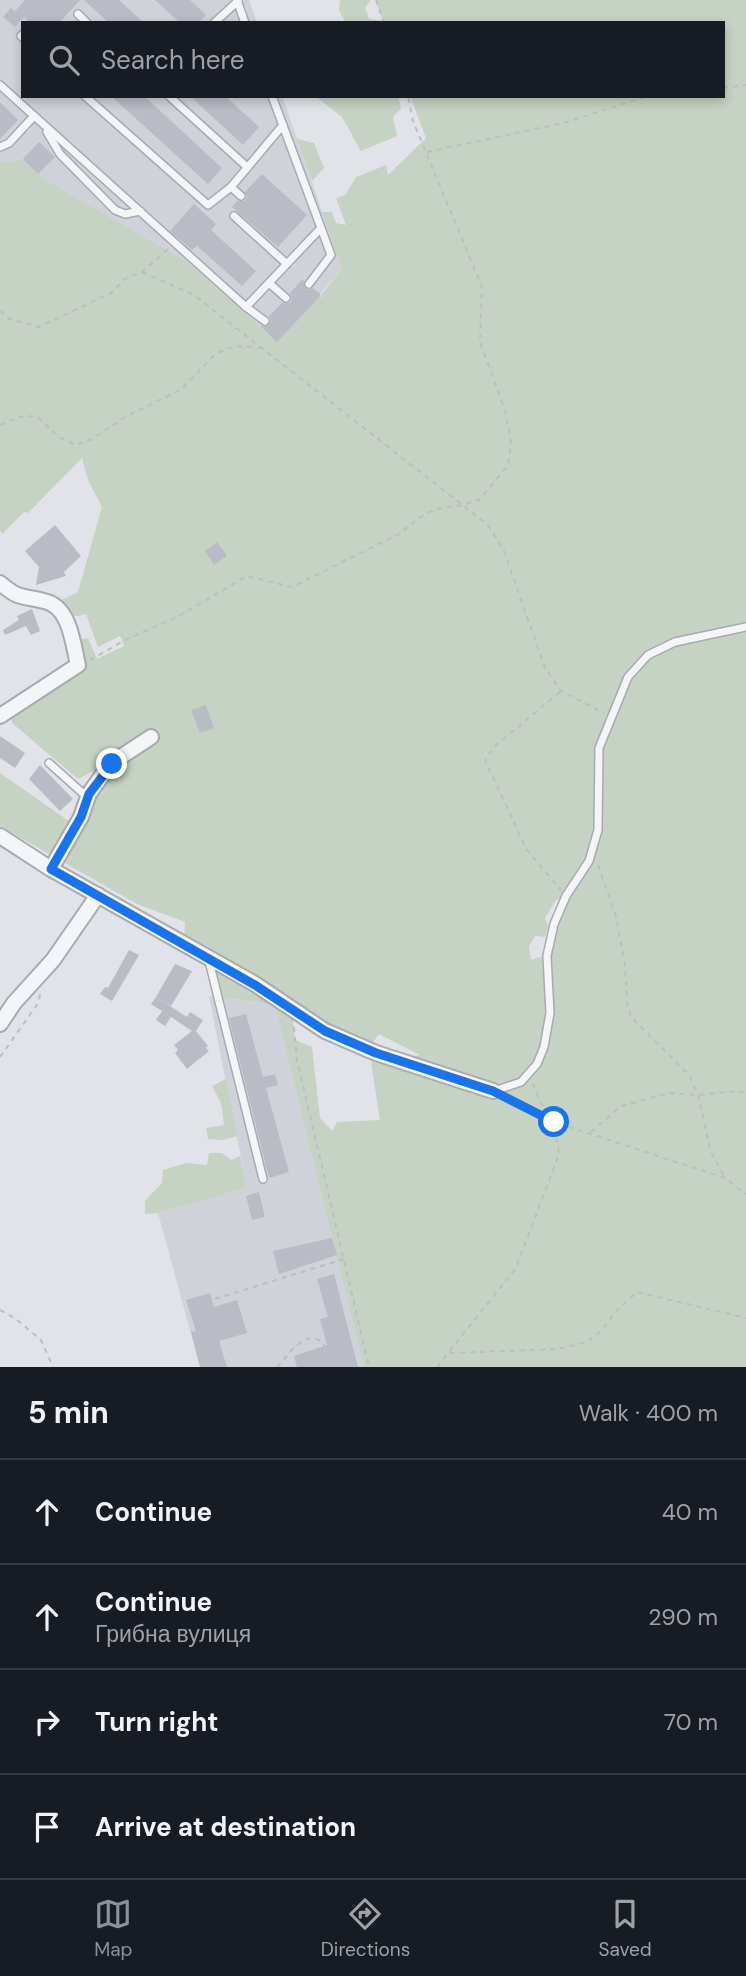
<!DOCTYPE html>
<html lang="en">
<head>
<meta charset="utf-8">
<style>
	body { margin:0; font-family:"DM Sans",sans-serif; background:#242831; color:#f1f3f6 }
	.stop { position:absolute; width:21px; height:21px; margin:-16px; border:5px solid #1a73e8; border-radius:50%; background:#fff }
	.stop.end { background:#1a73e8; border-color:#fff; box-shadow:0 2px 7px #0008 }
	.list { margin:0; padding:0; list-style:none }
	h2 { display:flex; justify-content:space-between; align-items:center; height:91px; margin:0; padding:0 28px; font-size:30px }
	h2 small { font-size:23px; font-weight:400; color:#9ea1a6 }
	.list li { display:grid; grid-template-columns:46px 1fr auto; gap:21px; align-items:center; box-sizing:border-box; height:105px; padding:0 28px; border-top:2px solid #363941 }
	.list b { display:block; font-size:26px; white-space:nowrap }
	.list p { margin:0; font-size:23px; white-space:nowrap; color:#9ea1a6 }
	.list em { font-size:23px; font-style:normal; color:#9ea1a6 }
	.icon { flex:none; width:38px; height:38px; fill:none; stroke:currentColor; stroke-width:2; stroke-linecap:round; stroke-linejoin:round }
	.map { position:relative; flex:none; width:746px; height:1367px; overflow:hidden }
	.search { position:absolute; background:#171b24; box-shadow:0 4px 10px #0003; left:21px; right:21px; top:21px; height:77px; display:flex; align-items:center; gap:18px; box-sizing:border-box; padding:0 24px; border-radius:0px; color:#9ea1a6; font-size:26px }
	.sheet { height:511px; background:#171b24 }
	nav { display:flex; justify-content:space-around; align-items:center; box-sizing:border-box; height:98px; border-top:2px solid #363941; background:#171b24; font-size:19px; color:#9ea1a6 }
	nav a { display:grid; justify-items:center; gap:4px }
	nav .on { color:#8c9099 }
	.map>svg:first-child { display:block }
	.built { fill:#d0d2da }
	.green { fill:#c6d2c3; fill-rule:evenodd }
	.building { fill:#b9bcc5 }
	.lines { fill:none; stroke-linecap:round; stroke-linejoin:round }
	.lane-casing { stroke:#a7aab2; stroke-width:10 }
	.street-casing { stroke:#a7aab2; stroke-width:18 }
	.path { stroke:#bcbec3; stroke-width:2; stroke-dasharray:5 5; stroke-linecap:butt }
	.lane { stroke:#f4f5f7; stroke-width:7 }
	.street { stroke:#f4f5f7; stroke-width:14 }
	.route { stroke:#1a73e8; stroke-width:9 }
</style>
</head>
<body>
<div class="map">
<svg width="746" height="1367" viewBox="0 0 746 1367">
	<rect width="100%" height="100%" fill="#e1e3e8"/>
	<g class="built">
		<path d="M0 0H249L257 23H23V96H282L342 269 277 342 186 261 44 179 23 159 0 163Z"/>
		<path d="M209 996 275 1005 364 1367H200L158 1213 247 1188Z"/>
	</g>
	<g class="green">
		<path d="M340 0H371L365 8 369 19 383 21 376 0H746V1367H364L275 1005 218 997 213 976 222 967 184 944 185 922 137 904 0 826V773L79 828 119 758 78 779 12 723 11 710 74 668 72 641 88 638 97 659 124 646 120 636 98 647 86 614C72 619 64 614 53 604L78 592 102 507 88 480 82 458 28 513 24 512 2 534 0 530V163L23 159 44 179 186 261 277 342 319 296 324 297 321 295 342 269 322 212H332L336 223 346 225 336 198 345 195 356 177 386 165 388 175 426 138 410 96H723V23H323L345 21 339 10ZM565 896 547 955 531 960 529 946 535 936 545 937 548 926 545 918 556 900ZM292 1009 368 1049 379 1034 420 1055 371 1062 380 1120 337 1122 332 1131 320 1118 312 1047 295 1040Z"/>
		<path d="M315 96H398L401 108 393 117 397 136 361 151 342 117Z"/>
		<path d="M297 139 314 143 324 168 312 181Z"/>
		<path d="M226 1079 237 1136 223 1140 208 1139 206 1128 224 1125 221 1103 212 1086Z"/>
		<path d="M209 1153H222L231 1160 240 1156 247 1188 158 1213 145 1214V1201L162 1183 163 1170 186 1163 207 1165Z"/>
	</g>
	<g class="building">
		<path d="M25 0H80L59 23H30L24 17 15 27 3 17 11 8 15 11Z"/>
		<path d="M84 0H119L144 23H109Z"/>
		<path d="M155 0H190L206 15 198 23H180Z"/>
		<path d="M111 96H144L222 168 208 184Z"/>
		<path d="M190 96H225L259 127 243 145Z"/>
		<path d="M0 102 18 120 0 139Z"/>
		<path d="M39 142 55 157 38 174 23 159Z"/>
		<path d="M262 174 307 215 278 247 232 207 237 201H245L247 197 245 192Z"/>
		<path d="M194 204 216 224 211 230 256 271 242 286 197 246 192 250 170 231Z"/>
		<path d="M303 279 305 288 309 290 313 288 321 295 277 342 260 326 269 325 271 321 269 316 282 303H290L292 299 290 293Z"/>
		<path d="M55 525 81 556 64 572 66 576 36 585 39 567 25 551Z"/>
		<path d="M217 542 227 556 214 565 205 551Z"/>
		<path d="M32 609 40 631 31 635 26 626 5 635 3 630 19 620 17 616Z"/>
		<path d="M206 705 214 728 200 733 191 710Z"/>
		<path d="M0 736 25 753 15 768 0 758Z"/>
		<path d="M40 765 73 799 60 811 29 779Z"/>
		<path d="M129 950 139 955 112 1001 100 994 105 987 108 988Z"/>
		<path d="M175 964 192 971 171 1006 156 997Z"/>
		<path d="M156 997 187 1017 190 1012 203 1020 196 1031 208 1046 206 1048 209 1051 187 1069 175 1053 178 1050 174 1045 192 1031 171 1017 165 1026 156 1020 162 1011 151 1004Z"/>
		<path d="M246 1014 263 1077 275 1074 278 1085 266 1088 289 1172 269 1178 229 1018Z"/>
		<path d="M259 1192 265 1217 252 1220 246 1196Z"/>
		<path d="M332 1238 337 1255 279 1274 273 1251Z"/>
		<path d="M334 1274 358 1367H297L294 1356 327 1345 320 1319 328 1317 317 1279Z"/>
		<path d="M210 1293 214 1307 237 1300 247 1333 219 1341 227 1367H200L191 1332 196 1331 186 1300Z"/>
	</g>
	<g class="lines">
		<g class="lane-casing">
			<g id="lane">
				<path d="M237 0 245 23"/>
				<path d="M78 14 87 23"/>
				<path d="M214 23 238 1"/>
				<path d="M23 34 21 36 23 38"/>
				<path d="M0 85 246 307 321 228 272 96"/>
				<path d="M85 96 208 205 231 187 283 125"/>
				<path d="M169 96 246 166"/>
				<path d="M47 132 60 154 115 210 125 214 140 211"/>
				<path d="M0 147 9 143 34 116"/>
				<path d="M231 187 241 196"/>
				<path d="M234 216 287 264"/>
				<path d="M269 283 286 298"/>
				<path d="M309 284 331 255 321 228"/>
				<path d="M246 307 265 321"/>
				<path d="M49 763 88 798"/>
				<path d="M209 961 263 1179"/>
				<path d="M494 1091 521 1082 537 1064 544 1047 550 1013 547 956 554 924 566 896 589 861 598 830 599 748 628 677 648 655 675 642 746 627"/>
			</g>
		</g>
		<g class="street-casing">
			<g id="street">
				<path d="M0 583C20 600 21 595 44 601 70 606 73 644 78 665L0 716"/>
				<path d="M0 836 51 869 255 984 325 1031 376 1053 493 1091"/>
				<path d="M51 869 81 817 89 794 103 774 116 760 151 737"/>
				<path d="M0 1024 14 1003 53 960 98 895"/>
			</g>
		</g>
		<g class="path">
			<path d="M376 0 384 23"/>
			<path d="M723 88 746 85"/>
			<path d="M427 152 563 123 648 96"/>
			<path d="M142 272 194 295 488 525 504 551 545 668 561 691 604 713"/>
			<path d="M0 311 10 319 39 327 111 293 125 279 142 272 168 249"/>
			<path d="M0 425 19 417 37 416 57 436 76 445 92 439 125 417 182 389 215 354 235 346 263 348"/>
			<path d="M90 660 125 640 179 616 247 576 292 587 399 534 419 518 435 509 463 505 480 499 508 465 511 442 505 410 480 342 482 287 413 121 408 96"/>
			<path d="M560 692 495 746 485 760 527 850 561 890"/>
			<path d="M598 865 616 916 625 965 627 1003 631 1017 689 1075 698 1095 711 1152 725 1178"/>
			<path d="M294 1027 297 1060 369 1367"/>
			<path d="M0 1057 39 1002 40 993"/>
			<path d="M505 1097 554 1122 725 1178 746 1194"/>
			<path d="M591 1132 621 1106 669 1093 698 1095 736 1091 746 1093"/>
			<path d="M215 1299 344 1259"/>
			<path d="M0 1310 16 1319 41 1340 53 1367"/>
			<path d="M450 1353 558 1349 587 1342 602 1330 617 1310 637 1292 746 1318"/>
			<path d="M277 1367C284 1361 288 1352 296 1346 318 1326 328 1348 333 1367"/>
			<path d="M437 1367 516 1268 559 1154 554 1122 541 1103 533 1084"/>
		</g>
		<use href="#lane" class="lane"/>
		<use href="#street" class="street"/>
	</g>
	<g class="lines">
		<path class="route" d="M112 764 89 794 81 817 51 869 255 985 325 1031 376 1053 493 1091 554 1122"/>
	</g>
</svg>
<div class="stop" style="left:554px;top:1122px"></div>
<div class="stop end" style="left:112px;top:764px"></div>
<div class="search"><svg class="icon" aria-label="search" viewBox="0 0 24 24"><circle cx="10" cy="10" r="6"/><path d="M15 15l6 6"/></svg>Search here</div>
</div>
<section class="sheet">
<h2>5 min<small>Walk · 400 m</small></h2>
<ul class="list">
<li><svg class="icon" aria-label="ahead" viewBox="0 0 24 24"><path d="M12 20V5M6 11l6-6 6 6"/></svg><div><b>Continue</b></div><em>40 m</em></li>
<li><svg class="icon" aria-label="ahead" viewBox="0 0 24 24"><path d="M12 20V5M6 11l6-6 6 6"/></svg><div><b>Continue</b><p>Грибна вулиця</p></div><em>290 m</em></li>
<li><svg class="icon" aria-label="right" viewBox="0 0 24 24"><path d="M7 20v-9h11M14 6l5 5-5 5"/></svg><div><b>Turn right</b></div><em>70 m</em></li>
<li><svg class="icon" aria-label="arrive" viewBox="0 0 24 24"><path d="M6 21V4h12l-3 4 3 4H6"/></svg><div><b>Arrive at destination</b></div></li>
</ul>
</section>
<nav>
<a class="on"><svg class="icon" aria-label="map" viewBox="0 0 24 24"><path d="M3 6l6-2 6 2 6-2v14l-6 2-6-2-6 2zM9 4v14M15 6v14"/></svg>Map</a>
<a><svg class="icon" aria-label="directions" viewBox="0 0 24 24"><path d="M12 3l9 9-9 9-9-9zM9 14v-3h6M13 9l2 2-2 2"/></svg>Directions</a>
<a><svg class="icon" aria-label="saved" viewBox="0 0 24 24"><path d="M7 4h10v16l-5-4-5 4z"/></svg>Saved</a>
</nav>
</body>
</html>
